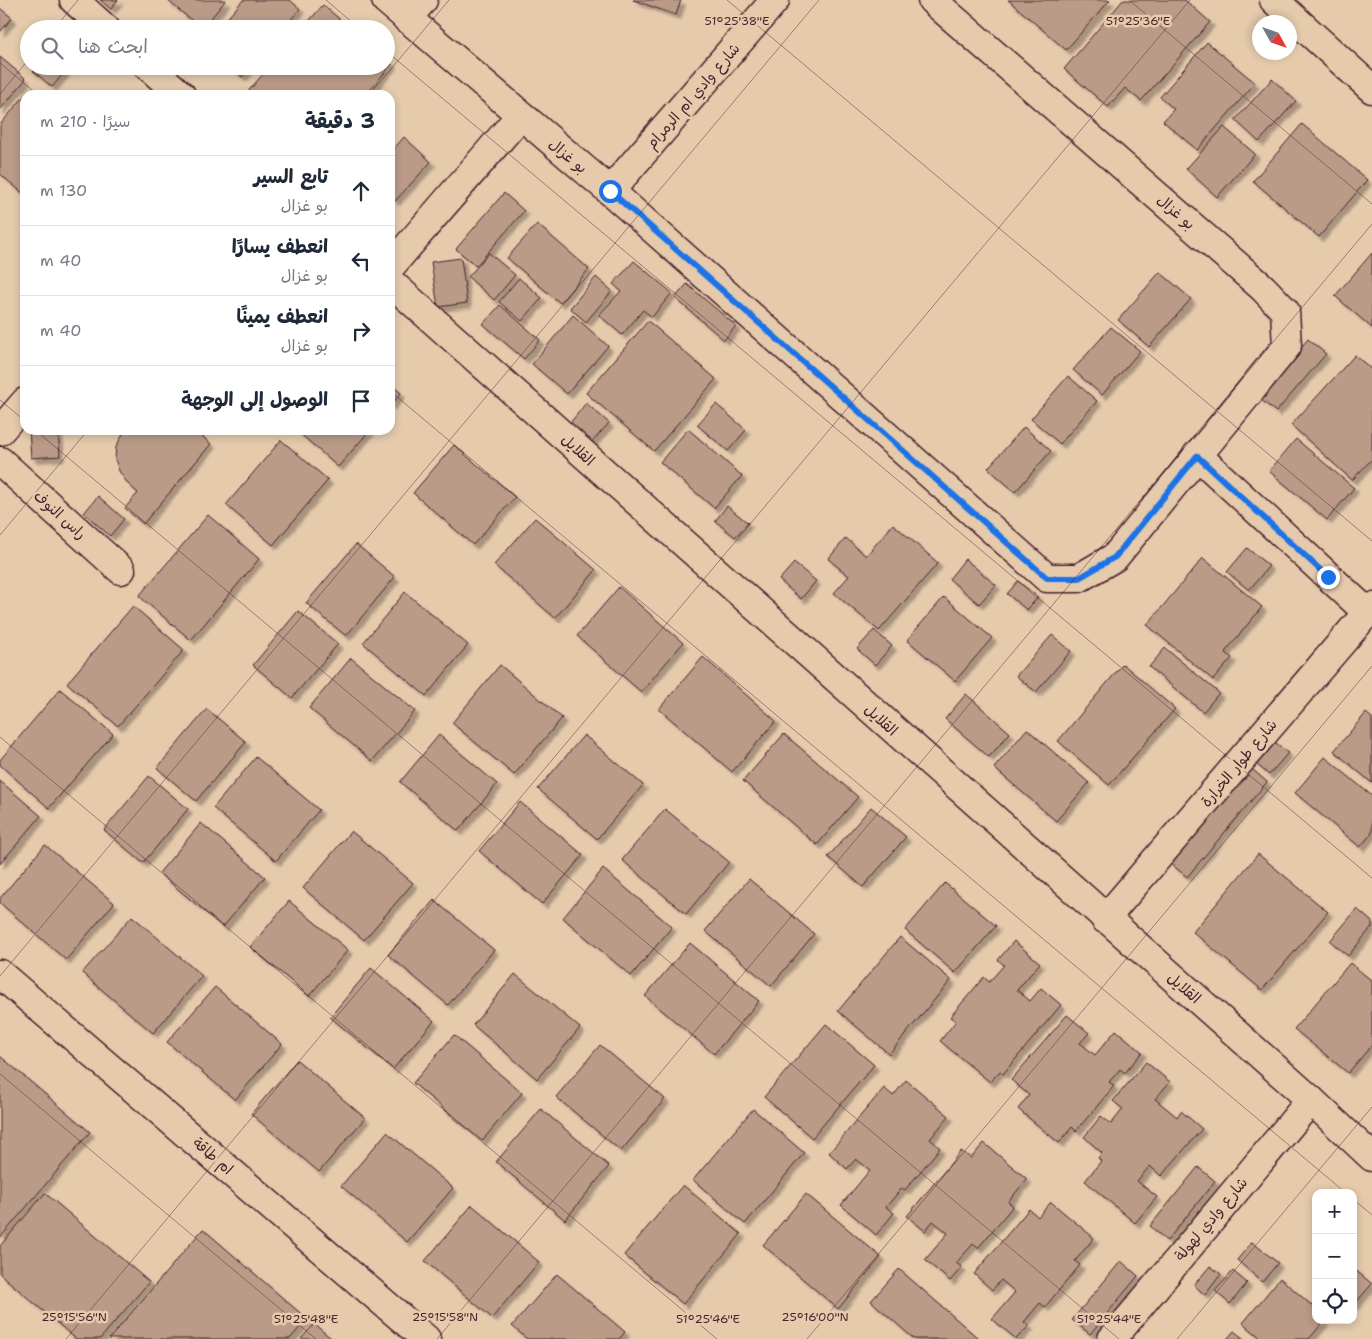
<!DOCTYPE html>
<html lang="ar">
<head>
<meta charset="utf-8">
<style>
	body { margin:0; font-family:"Shantell Sans","Playpen Sans Arabic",sans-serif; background:#f6f6f7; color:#1f2937; direction:rtl }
	.controls { position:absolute; right:15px; bottom:15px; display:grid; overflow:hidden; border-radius:10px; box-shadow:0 2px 8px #0003 }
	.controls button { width:45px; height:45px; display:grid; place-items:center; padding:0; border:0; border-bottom:1px solid #e0e1e3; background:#fff; color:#1f2937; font:25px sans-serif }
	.compass { position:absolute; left:1252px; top:15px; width:45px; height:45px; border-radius:50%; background:#fff; box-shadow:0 2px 8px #0003; rotate:130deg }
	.stop { position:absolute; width:15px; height:15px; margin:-11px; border:4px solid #1a73e8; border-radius:50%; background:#fff }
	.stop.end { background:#1a73e8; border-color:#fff; box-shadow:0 1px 5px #0008 }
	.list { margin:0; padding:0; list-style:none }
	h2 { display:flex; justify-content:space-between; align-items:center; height:65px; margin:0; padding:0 20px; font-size:21px }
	h2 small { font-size:16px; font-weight:400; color:#747a83 }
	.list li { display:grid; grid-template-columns:32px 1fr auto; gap:15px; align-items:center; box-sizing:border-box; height:70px; padding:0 20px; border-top:1px solid #e0e1e3 }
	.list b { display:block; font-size:19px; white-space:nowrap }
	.list p { margin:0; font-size:16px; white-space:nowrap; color:#747a83 }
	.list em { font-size:16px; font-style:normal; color:#747a83 }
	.icon { flex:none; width:28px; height:28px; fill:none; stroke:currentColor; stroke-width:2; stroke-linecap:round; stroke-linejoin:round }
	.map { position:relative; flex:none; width:1372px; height:1339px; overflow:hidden; direction:ltr }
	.search { position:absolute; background:#fff; box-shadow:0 2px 8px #0003; left:20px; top:20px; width:375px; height:55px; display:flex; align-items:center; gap:12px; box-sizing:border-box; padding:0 18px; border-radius:28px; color:#747a83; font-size:19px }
	.panel { position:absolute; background:#fff; box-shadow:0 2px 8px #0003; left:20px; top:90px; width:375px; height:345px; border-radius:15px; direction:rtl }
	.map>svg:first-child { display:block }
	.building { fill:#ba9b88; stroke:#4a1f2b; filter:url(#shadow) }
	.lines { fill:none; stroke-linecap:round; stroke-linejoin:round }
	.pedestrian-casing { stroke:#4a1f2b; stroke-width:31 }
	.minor-casing { stroke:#4a1f2b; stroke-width:31 }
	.tertiary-casing { stroke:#4a1f2b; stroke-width:31 }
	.pedestrian { stroke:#e5caac; stroke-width:28 }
	.minor { stroke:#e5caac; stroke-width:28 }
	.tertiary { stroke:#e5caac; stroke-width:28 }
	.route { stroke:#1a73e8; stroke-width:6 }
	.ticks { fill:none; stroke:#4a1f2b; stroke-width:1; stroke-opacity:0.45 }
	.labels { text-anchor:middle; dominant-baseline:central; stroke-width:5; stroke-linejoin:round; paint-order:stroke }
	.street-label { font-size:15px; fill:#4a1f2b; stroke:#e5caac }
	.ticks-label { font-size:12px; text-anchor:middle; fill:#4a1f2b; stroke:#e5caac; stroke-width:5; stroke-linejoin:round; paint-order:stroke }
</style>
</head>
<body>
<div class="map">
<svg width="1372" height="1339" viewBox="0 0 1372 1339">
	<defs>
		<filter id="shadow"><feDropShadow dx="4.5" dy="4.5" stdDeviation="1" flood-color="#0004"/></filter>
	</defs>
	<rect width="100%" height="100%" fill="#e5caac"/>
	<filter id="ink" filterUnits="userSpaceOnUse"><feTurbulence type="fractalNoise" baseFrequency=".02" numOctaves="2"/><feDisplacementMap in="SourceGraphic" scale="10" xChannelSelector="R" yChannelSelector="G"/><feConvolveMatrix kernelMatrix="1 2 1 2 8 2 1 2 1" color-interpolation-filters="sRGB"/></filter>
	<g filter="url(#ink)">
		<g class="building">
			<path d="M100 0H118L111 9Z"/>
			<path d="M167 0H226L202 29Z"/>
			<path d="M243 0H290L300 9 283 29H218Z"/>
			<path d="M633 0H681L676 15Z"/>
			<path d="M1008 0H1110L1066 50Z"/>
			<path d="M1123 0H1185L1210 22 1141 101 1125 88 1108 107 1064 69Z"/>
			<path d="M323 5 351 29H302Z"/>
			<path d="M0 8 12 18 0 32Z"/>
			<path d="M1207 42 1255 83 1197 150 1163 121 1174 109 1160 97Z"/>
			<path d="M0 57 26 79 0 110Z"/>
			<path d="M386 59 392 64 366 95H245L270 66H386Z"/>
			<path d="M36 66H68L69 67 52 87 33 71Z"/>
			<path d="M229 66H251L242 77Z"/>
			<path d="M1272 79 1296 101 1259 142 1235 120Z"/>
			<path d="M25 95V195L0 174V125Z"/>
			<path d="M1302 124 1367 180 1319 237 1253 181Z"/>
			<path d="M1224 127 1255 154 1217 197 1186 169Z"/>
			<path d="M404 137 431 162 395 201 390 197V153Z"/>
			<path d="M504 193 524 211 476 266 456 249Z"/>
			<path d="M537 224 589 269 560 303 507 258Z"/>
			<path d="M489 253 515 275 494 300 468 277Z"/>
			<path d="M1372 253V328L1335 296Z"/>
			<path d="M461 258 467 303 438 307 431 262Z"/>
			<path d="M634 261 672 293 652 317 643 310 622 335 599 315 621 291 613 284Z"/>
			<path d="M1160 272 1191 299 1149 347 1118 320Z"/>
			<path d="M596 277 612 291 586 322 570 308Z"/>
			<path d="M519 278 542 298 522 321 499 302Z"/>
			<path d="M687 284 736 326 724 340 675 298Z"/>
			<path d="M500 305 540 340 524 359 483 324Z"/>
			<path d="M573 315 608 346 567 394 532 364Z"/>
			<path d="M648 321 716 379 654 451 586 393Z"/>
			<path d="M1111 327 1140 351 1102 395 1073 370Z"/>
			<path d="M1308 339 1326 354 1276 412 1258 397Z"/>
			<path d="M1355 355 1372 370V459L1352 480 1291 425Z"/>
			<path d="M1068 376 1097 401 1060 444 1031 419Z"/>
			<path d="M390 384 401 393 390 406Z"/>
			<path d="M586 403 609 423 592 442 570 423Z"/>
			<path d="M716 404 746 430 728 451 697 425Z"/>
			<path d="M1024 427 1051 451 1015 492 988 468Z"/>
			<path d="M688 429 742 476 714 508 660 462Z"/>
			<path d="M29 430H58L60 456 31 458Z"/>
			<path d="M125 430H195L211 444 143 524 125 508 138 493 128 484 119 471 115 459 116 447Z"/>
			<path d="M296 430H370L338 467Z"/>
			<path d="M1296 439 1354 488 1327 520 1269 471Z"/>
			<path d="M281 440 328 480 273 545 226 505Z"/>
			<path d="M454 445 515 497 473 545 413 493Z"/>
			<path d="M98 496 124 519 110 536 84 513Z"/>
			<path d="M727 506 748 523 735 537 715 521Z"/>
			<path d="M208 515 259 559 191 640 139 596Z"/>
			<path d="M535 518 596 570 555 618 494 565Z"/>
			<path d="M893 524 938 563 879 631 834 593 849 576 828 559 846 538 866 556Z"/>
			<path d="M356 544 395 577 346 636 306 603Z"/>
			<path d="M1247 548 1269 566 1249 590 1227 572Z"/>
			<path d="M1203 558 1262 607 1225 652 1232 658 1213 680 1147 625Z"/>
			<path d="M965 559 996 585 979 604 949 579Z"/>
			<path d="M794 563 816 581 801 599 779 580Z"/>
			<path d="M1018 581 1038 597 1027 610 1007 594Z"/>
			<path d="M619 587 683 643 641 692 577 636Z"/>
			<path d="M405 592 468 645 426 696 363 643Z"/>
			<path d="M944 597 992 638 955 681 907 640Z"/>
			<path d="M133 606 184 650 118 726 67 683Z"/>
			<path d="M298 611 338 644 292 698 253 665Z"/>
			<path d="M874 630 892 646 875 665 857 649Z"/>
			<path d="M1052 635 1071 651 1036 692 1016 676Z"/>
			<path d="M1165 648 1219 693 1203 712 1149 667Z"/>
			<path d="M703 657 776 721 732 772 659 709Z"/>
			<path d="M351 658 415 711 372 761 309 708Z"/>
			<path d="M1123 664 1175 709 1109 785 1058 741Z"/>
			<path d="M500 665 562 718 514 775 452 723Z"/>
			<path d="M60 689 113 734 49 808 0 765V760Z"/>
			<path d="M966 694 1010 733 989 757 945 719Z"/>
			<path d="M207 709 246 742 196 801 157 768Z"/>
			<path d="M1366 713 1372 718V783L1334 751Z"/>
			<path d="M1027 729 1089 783 1056 821 994 768Z"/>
			<path d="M784 734 858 797 817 845 743 781Z"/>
			<path d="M439 735 497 784 458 831 400 782Z"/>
			<path d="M584 735 643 785 597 839 538 789Z"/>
			<path d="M1271 739 1288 753 1269 775 1253 761Z"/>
			<path d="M256 757 319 810 276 861 213 808Z"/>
			<path d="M1325 757 1372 796V833L1360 847 1295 793Z"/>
			<path d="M1246 764 1267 782 1187 877 1166 860Z"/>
			<path d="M149 776 188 809 143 863 104 830Z"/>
			<path d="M0 781 41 816 0 864Z"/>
			<path d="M520 802 583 855 542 904 479 851Z"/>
			<path d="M871 807 906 837 863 887 828 857Z"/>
			<path d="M665 809 729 862 686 914 622 860Z"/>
			<path d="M201 823 265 877 223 927 159 873Z"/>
			<path d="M351 831 413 883 364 940 303 888Z"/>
			<path d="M45 845 114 903 66 960 0 903V898Z"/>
			<path d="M1258 854 1328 912 1262 990 1193 932Z"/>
			<path d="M603 869 672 927 631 976 563 918Z"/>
			<path d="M749 879 814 934 771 986 705 931Z"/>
			<path d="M945 883 996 926 955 973 905 930Z"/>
			<path d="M434 900 494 950 448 1005 388 955Z"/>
			<path d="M289 901 348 950 309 996 250 947Z"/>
			<path d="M1357 909 1372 922V927L1348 956 1330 941Z"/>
			<path d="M132 916 202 976 153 1033 82 973Z"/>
			<path d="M900 937 951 980 889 1054 838 1011Z"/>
			<path d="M1014 941 1040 963 1017 990 1030 1001 1041 988 1061 1005 1003 1074 1000 1071 990 1082 940 1041 956 1021 950 1017 984 977 989 982 1004 965 998 960Z"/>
			<path d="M690 943 759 1001 714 1054 645 996Z"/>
			<path d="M1350 963 1372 981V1045L1348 1073 1294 1029Z"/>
			<path d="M371 968 434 1021 393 1069 330 1017Z"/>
			<path d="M515 974 580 1028 537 1079 473 1025Z"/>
			<path d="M215 987 282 1044 235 1100 167 1042Z"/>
			<path d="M1067 1015 1089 1033 1080 1043 1095 1055 1116 1030 1142 1052 1125 1073 1120 1069 1109 1082 1114 1086 1076 1131 1072 1127 1059 1143 1018 1109 1029 1095 1011 1080Z"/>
			<path d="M826 1024 874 1065 812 1138 764 1097Z"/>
			<path d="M454 1035 522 1093 482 1141 413 1083Z"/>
			<path d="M600 1045 665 1099 621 1151 556 1097Z"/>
			<path d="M0 1056 90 1132 0 1238Z"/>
			<path d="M297 1060 365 1118 319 1172 251 1114Z"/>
			<path d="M1146 1062 1170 1082 1155 1099 1177 1117 1181 1111 1202 1129 1161 1176 1150 1166 1137 1181 1157 1197 1135 1223 1085 1181 1101 1161 1098 1158 1102 1153 1084 1137 1101 1116 1111 1124 1123 1109 1113 1101Z"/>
			<path d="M906 1080 949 1116 930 1139 940 1148 905 1190 902 1188 886 1207 894 1213 876 1235 841 1205 870 1170 856 1159 847 1169 829 1153 884 1088 893 1096Z"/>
			<path d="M541 1109 609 1166 565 1220 496 1162Z"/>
			<path d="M753 1109 804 1153 745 1224 693 1180Z"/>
			<path d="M387 1132 453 1188 407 1242 341 1186Z"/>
			<path d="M984 1143 1027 1179 1008 1202 1013 1206 978 1248 973 1244 956 1263 962 1267 950 1281 925 1260 948 1233 933 1221 925 1231 907 1216 961 1151 971 1158Z"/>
			<path d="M1198 1167 1215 1181 1167 1241 1150 1226Z"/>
			<path d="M683 1185 741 1234 683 1304 624 1255Z"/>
			<path d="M45 1193 149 1282 100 1339H76L0 1274V1246Z"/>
			<path d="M806 1194 881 1257 838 1309 763 1245Z"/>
			<path d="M1051 1202 1094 1238 1075 1261 1080 1265 1045 1307 1040 1303 1024 1322 1029 1326 1016 1339 992 1319 1015 1292 1001 1280 992 1290 974 1274 1029 1209 1038 1217Z"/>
			<path d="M472 1205 539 1262 492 1318 425 1261Z"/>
			<path d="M203 1229 307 1319 290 1339H109Z"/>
			<path d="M1252 1242 1278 1263 1262 1282 1237 1260Z"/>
			<path d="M1121 1261 1138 1276 1090 1334 1072 1320Z"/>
			<path d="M1210 1266 1221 1274 1205 1295 1194 1285Z"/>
			<path d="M1353 1268 1372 1284 1353 1306Z"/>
			<path d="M899 1269 979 1339H914L871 1301Z"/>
			<path d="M1233 1271 1247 1283 1230 1304 1215 1291Z"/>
			<path d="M557 1274 625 1332 619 1339H527L512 1326Z"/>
			<path d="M1280 1278 1316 1309V1320H1325L1309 1339H1262L1243 1323Z"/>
			<path d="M314 1324 332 1339H301Z"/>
			<path d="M1234 1331 1244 1339H1227Z"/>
		</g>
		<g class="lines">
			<g class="pedestrian-casing">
				<path id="pedestrian" d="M1197 455 1367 612"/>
			</g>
			<g class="minor-casing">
				<g id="minor">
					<path d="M74 0 106 29"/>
					<path d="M386 0 610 191 1047 578H1079L1115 557 1287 346 1285 311 1263 288 932 0"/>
					<path d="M407 19 423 0"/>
					<path d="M148 66 181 95"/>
					<path d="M610 191 775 0"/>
					<path d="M390 267 520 116"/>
					<path d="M390 282 1311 1100 1372 1157"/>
					<path d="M0 431 25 402"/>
					<path d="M0 461 121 570"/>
					<path d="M1105 919 1372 607"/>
					<path d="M0 974 426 1339"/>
					<path d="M1112 1339 1311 1100"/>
				</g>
			</g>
			<g class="tertiary-casing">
				<path id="tertiary" d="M1274 0 1372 89"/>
			</g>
			<use href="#pedestrian" class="pedestrian"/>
			<use href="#minor" class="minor"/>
			<use href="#tertiary" class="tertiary"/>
		</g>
	</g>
	<g class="lines" filter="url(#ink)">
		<path class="route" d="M610 191 1047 578H1079L1115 557 1197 456 1328 577"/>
	</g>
	<path class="ticks" d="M326 0 360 29M727 0 1372 541M1129 0 1372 204M54 29 78 0M386 51 1372 878M0 63 38 95M0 94 29 59M369 95 449 0M390 391 1346 1193M0 400 25 421M35 430 1119 1339M0 535 88 430M0 737 717 1339M0 976 819 0M0 1074 316 1339M1353 1199 1372 1215M66 1339 1190 0M437 1339 1372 224M807 1339 1372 666M1177 1339 1372 1107"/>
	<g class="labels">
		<g class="street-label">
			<text transform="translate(693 96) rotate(-49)">شارع وادي ام الرمرام</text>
			<text transform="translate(568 156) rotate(40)">بو غزال</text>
			<text transform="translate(1176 212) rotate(41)">بو غزال</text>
			<text transform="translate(578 450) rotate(42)">القلايل</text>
			<text transform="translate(60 515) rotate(42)">راس النوف</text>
			<text transform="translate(881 720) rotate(42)">القلايل</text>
			<text transform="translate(1239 763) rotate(-50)">شارع طوار الخرارة</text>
			<text transform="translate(1184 988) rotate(41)">القلايل</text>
			<text transform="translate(213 1156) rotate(41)">ام طاقة</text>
			<text transform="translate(1211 1219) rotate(-50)">شارع وادي لهولة</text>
		</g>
	</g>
	<g class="ticks-label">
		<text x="737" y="25">51°25'38"E</text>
		<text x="1138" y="25">51°25'36"E</text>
		<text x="74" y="1321">25°15'56"N</text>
		<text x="445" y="1321">25°15'58"N</text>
		<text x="815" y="1321">25°16'00"N</text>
		<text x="306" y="1323">51°25'48"E</text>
		<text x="708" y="1323">51°25'46"E</text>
		<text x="1109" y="1323">51°25'44"E</text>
	</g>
</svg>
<div class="controls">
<button>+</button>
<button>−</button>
<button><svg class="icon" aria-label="locate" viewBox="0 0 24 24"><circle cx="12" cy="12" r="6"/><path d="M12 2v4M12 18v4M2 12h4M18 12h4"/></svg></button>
</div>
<svg class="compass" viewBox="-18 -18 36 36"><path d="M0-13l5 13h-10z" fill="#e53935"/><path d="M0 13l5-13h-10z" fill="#747a83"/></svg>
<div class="stop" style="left:610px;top:191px"></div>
<div class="stop end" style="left:1328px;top:577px"></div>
<div class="search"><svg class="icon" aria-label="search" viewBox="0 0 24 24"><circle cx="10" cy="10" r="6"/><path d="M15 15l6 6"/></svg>ابحث هنا</div>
<section class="panel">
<h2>3 دقيقة<small>سيرًا · 210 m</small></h2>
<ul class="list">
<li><svg class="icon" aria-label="ahead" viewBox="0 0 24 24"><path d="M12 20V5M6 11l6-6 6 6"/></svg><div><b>تابع السير</b><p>بو غزال</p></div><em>130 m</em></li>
<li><svg class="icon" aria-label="left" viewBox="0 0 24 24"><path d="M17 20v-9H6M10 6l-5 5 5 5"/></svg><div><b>انعطف يسارًا</b><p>بو غزال</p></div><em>40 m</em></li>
<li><svg class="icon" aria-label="right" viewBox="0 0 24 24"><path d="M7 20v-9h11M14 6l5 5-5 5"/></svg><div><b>انعطف يمينًا</b><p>بو غزال</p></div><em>40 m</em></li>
<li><svg class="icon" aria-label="arrive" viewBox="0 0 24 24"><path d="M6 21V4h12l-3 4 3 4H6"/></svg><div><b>الوصول إلى الوجهة</b></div></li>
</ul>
</section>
</div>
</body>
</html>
